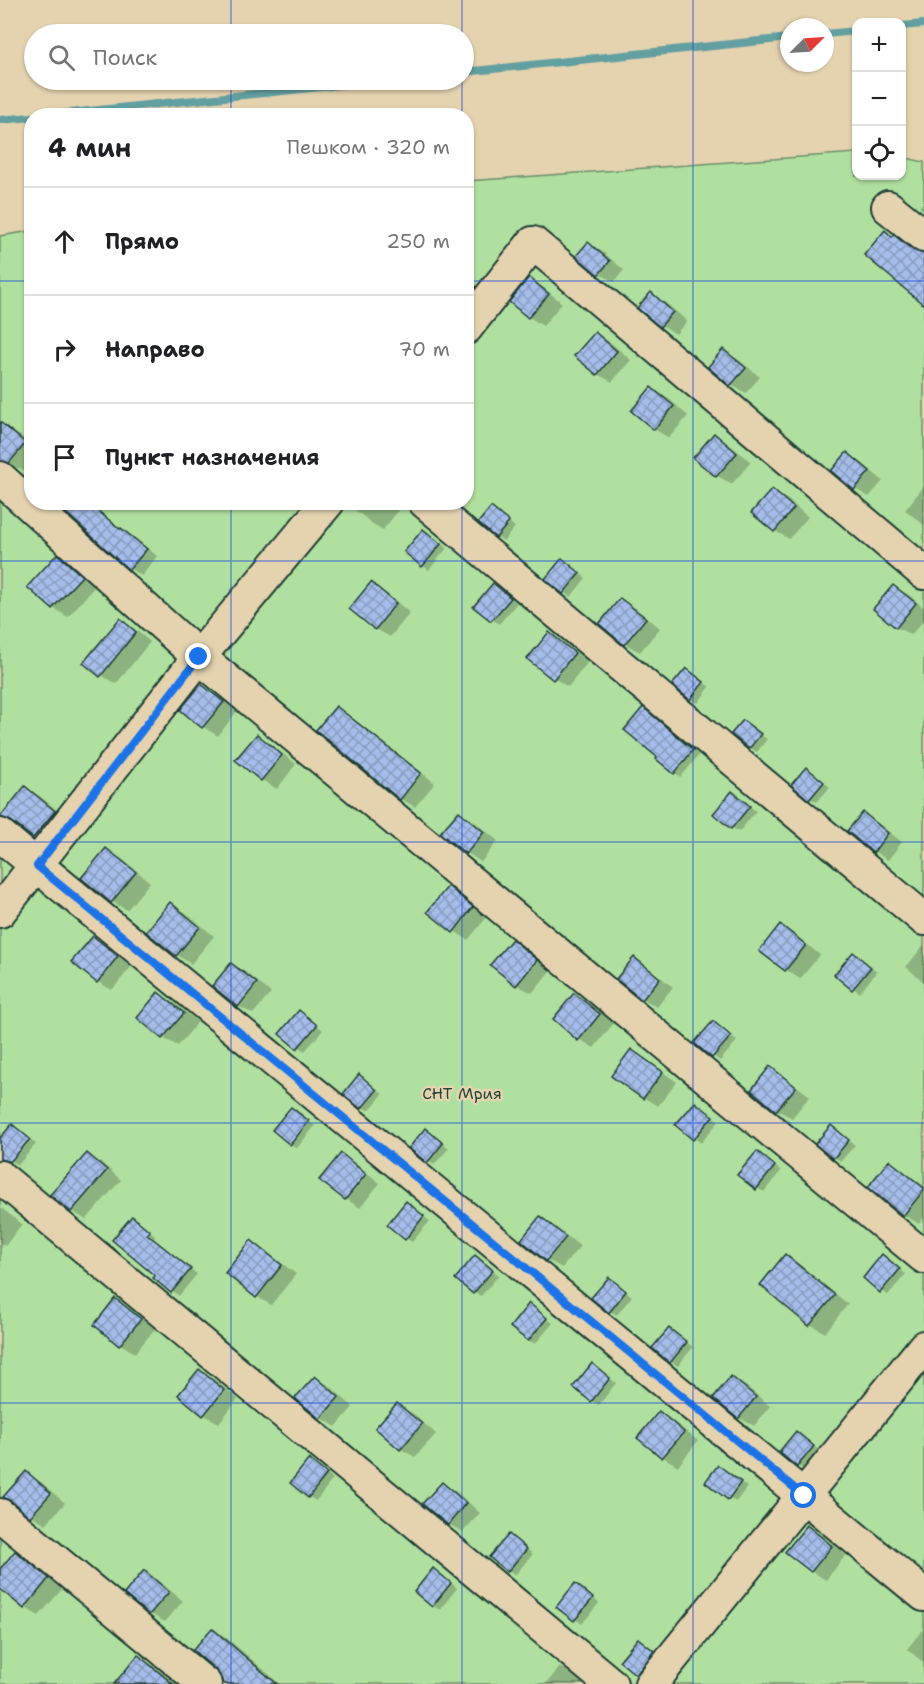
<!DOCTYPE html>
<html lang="ru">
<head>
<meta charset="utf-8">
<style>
	body { margin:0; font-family:"Shantell Sans",sans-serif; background:#f6f6f6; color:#202124 }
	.controls { position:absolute; right:18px; top:18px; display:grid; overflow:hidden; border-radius:12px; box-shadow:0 2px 4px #0004 }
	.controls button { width:54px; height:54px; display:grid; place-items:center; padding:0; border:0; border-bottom:2px solid #e0e0e0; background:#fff; color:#202124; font:30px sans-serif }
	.compass { position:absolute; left:780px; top:18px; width:54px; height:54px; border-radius:50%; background:#fff; box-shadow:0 2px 4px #0004; rotate:66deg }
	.stop { position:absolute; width:18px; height:18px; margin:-14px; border:4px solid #1a73e8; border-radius:50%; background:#fff }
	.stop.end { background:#1a73e8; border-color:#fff; box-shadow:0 2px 6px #0008 }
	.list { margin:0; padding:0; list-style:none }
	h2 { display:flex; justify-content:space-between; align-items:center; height:78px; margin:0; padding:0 24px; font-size:26px }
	h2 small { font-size:20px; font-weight:400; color:#757577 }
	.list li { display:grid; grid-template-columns:39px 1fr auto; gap:18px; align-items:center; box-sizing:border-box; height:108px; padding:0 24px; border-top:2px solid #e0e0e0 }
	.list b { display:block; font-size:22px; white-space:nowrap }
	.list em { font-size:20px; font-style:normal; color:#757577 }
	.icon { flex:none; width:33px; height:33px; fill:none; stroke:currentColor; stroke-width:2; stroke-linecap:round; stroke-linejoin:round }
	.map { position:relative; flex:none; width:924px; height:1684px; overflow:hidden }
	.search { position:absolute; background:#fff; box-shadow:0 2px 4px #0004; left:24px; top:24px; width:450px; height:66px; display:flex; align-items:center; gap:15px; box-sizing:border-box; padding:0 21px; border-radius:33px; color:#757577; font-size:22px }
	.panel { position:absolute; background:#fff; box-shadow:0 2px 4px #0004; left:24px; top:108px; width:450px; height:402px; border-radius:24px }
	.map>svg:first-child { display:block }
	.green { fill:#b0e09f; stroke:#688e6a; stroke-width:1.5 }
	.shadow { fill:#0003 }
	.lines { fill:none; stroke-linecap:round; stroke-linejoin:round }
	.stream { stroke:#629fa1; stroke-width:8 }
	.building { fill:url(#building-cross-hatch); stroke:#1f3d34; stroke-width:1.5 }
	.minor-casing { stroke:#1f3d34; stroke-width:36 }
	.minor { stroke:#e5d3b0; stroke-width:32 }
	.route { stroke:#1a73e8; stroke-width:8 }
	.grid { fill:none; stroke:#1d4ed8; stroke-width:1.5; stroke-opacity:0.55 }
	.labels { text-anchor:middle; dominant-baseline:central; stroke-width:5; stroke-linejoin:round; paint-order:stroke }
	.park-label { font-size:16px; fill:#264539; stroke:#e5d3b0 }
</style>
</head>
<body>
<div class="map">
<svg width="924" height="1684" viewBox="0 0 924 1684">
	<defs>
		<pattern id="building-cross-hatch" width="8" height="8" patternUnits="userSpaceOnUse" patternTransform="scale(1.5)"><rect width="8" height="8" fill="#a6bdea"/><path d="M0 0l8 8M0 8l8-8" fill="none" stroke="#879bbe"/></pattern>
	</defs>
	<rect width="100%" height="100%" fill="#e5d3b0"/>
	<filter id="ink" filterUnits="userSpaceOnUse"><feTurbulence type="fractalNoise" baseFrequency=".0167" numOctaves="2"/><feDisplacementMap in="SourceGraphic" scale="12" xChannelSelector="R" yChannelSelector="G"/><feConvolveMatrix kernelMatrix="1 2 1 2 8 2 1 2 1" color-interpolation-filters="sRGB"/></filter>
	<g filter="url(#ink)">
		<path class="green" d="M856 153V176H902V157L924 162V1684H0V236L31 231 32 502H466L467 181Z"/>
		<g class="shadow">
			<path d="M924 202V211L919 207Z"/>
			<path d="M588 244 603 252 624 270 614 282 599 273Z"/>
			<path d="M529 279 544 288 562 303 543 326 529 317Z"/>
			<path d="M651 294 666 303 687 321 676 334 661 325Z"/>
			<path d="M595 334 610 342 631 360 612 382 597 374Z"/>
			<path d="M723 351 738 359 760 377 746 393 731 385 710 367Z"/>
			<path d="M652 389 667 397 688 416 669 438 654 429Z"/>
			<path d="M1 424 16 433 32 445V463L25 471 19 468 11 469 0 463Z"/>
			<path d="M714 435 729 444 751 462 732 484 717 476Z"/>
			<path d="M847 454 862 463 883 481 869 497 855 489Z"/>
			<path d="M924 486V525L905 510Z"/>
			<path d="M772 491 787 499 808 517 789 539 775 531Z"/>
			<path d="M62 502H89L122 530 133 536 157 556 142 576 130 569 60 506Z"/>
			<path d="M399 502 402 506 383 530 371 523 347 503Z"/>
			<path d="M492 509 515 527 504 541 497 537Z"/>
			<path d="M424 531 447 548 429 570 423 566Z"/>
			<path d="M58 556 72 564 96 585 68 617 53 608 30 587Z"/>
			<path d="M563 560 586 578 571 597 564 593Z"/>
			<path d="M371 584 386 593 410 613 390 637 376 629Z"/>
			<path d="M894 586 909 595 924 608V620L911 635 896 627Z"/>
			<path d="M500 589 517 603 499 624 475 606Z"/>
			<path d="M621 600 635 608 660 628 640 652 625 644Z"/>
			<path d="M120 620 135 629 150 642 116 684 101 675Z"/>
			<path d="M549 634 564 643 588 662 568 687 554 678Z"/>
			<path d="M687 670 710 687 698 703 691 699Z"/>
			<path d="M201 686 216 694 237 711 218 736 203 727 182 710Z"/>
			<path d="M336 708 351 717 435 783 415 807 401 799Z"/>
			<path d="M650 713 699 755 681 777 674 773Z"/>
			<path d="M743 721 767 739 757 752 750 748Z"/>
			<path d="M257 736 272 745 296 764 277 789 262 780 238 760Z"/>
			<path d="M813 773 830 787 817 802 810 798Z"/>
			<path d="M26 788 40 796 69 820 48 846 33 837 19 825H16L2 817Z"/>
			<path d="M732 793 756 811 739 832 732 828Z"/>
			<path d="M459 813 474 821 498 841 481 862 467 853 442 833Z"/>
			<path d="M863 814 878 823 902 842 888 860 873 851Z"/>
			<path d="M106 850 121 858 150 882 127 910 112 902Z"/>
			<path d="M448 888 463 897 487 917 468 940 454 931Z"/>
			<path d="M170 904 185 912 214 936 191 964 177 955 148 931Z"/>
			<path d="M781 926 796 935 820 955 800 979 786 970Z"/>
			<path d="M93 937 108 946 132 966 112 990 98 982Z"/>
			<path d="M512 941 527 950 551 970 532 993 517 985Z"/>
			<path d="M923 946H924V982L906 967Z"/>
			<path d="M854 954 877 971 860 993 836 975Z"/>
			<path d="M635 959 649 968 673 987 657 1007 643 999Z"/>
			<path d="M232 965 247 973 271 993 253 1014 238 1006Z"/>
			<path d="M159 994 173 1002 198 1022 178 1046 163 1038 139 1018Z"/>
			<path d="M575 995 589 1004 614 1023 594 1048 579 1039Z"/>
			<path d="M306 1016 323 1030 305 1051 298 1047Z"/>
			<path d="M713 1023 737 1041 720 1061 696 1043Z"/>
			<path d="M632 1051 646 1060 677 1082 658 1106 644 1098Z"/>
			<path d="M771 1068 785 1077 810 1096 792 1118 777 1110Z"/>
			<path d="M359 1076 383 1094 369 1111 362 1107Z"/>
			<path d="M695 1103 719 1121 701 1143 678 1125Z"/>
			<path d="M291 1108 315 1126 297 1148 290 1144Z"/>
			<path d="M12 1126 36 1144 18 1165 0 1152V1141Z"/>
			<path d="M831 1127 855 1145 841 1161 834 1157Z"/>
			<path d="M432 1134 449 1148 434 1165 427 1161Z"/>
			<path d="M87 1155 102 1163 121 1180 86 1220 72 1211Z"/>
			<path d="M341 1155 356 1164 380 1183 360 1208 346 1199Z"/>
			<path d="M764 1157 781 1171 764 1192 757 1188Z"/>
			<path d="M889 1162 904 1171 924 1186V1217L919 1224 904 1215 870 1187Z"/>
			<path d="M406 1203 430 1221 412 1242 405 1238Z"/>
			<path d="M0 1207 22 1224 5 1246 0 1243Z"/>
			<path d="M541 1218 555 1227 580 1246 562 1268 547 1260Z"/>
			<path d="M139 1222 156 1236 153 1239 197 1274 179 1296 155 1278 157 1275Z"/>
			<path d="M252 1242 266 1251 296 1274 271 1305 257 1297Z"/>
			<path d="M786 1256 800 1265 848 1304 825 1333 810 1324Z"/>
			<path d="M882 1256 906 1274 888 1295 881 1291Z"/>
			<path d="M475 1257 499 1275 481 1296 474 1292Z"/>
			<path d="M609 1279 632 1296 617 1315 610 1311Z"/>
			<path d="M116 1300 130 1309 155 1329 135 1353 120 1344 96 1324Z"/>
			<path d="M529 1305 553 1323 535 1344 528 1340Z"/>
			<path d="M669 1330 693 1347 678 1366 671 1362Z"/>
			<path d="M593 1365 616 1383 599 1405 592 1401Z"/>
			<path d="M199 1371 214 1379 238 1399 219 1423 204 1415Z"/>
			<path d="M315 1378 330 1386 353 1407 336 1427 321 1418 297 1398Z"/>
			<path d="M731 1378 746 1386 770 1406 754 1426 739 1418Z"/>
			<path d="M398 1405 412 1413 436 1434 415 1457 401 1449Z"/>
			<path d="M659 1413 674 1422 698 1441 678 1466 663 1457 639 1437Z"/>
			<path d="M797 1433 820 1451 804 1470 798 1466Z"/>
			<path d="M310 1461 333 1479 316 1501 309 1497Z"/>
			<path d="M725 1471 747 1487 736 1502 729 1498Z"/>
			<path d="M26 1473 41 1482 65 1503 46 1524 31 1515Z"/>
			<path d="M442 1483 457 1492 480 1513 463 1532 448 1524Z"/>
			<path d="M807 1527 822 1535 846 1555 826 1580 811 1571Z"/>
			<path d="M509 1536 533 1554 515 1575 492 1557Z"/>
			<path d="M15 1553 30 1561 63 1588 39 1616 25 1608 0 1588V1571Z"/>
			<path d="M145 1572 159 1581 183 1601 165 1622 150 1614Z"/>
			<path d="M441 1574 457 1588 440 1610 433 1606Z"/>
			<path d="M576 1585 599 1603 582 1624 558 1606Z"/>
			<path d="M924 1628V1663L907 1649Z"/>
			<path d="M213 1630 227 1638 280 1684H224Z"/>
			<path d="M639 1640 660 1656 644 1678 637 1674Z"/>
			<path d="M138 1657 153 1665 177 1684H116Z"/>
			<path d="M560 1667 567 1671 583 1684H546Z"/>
		</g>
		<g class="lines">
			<g class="stream">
				<path d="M902 26 924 24"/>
				<path d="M825 34 856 31"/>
				<path d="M464 72 789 38"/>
				<path d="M41 116 388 80"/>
				<path d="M0 120 32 117"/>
			</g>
		</g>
		<g class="building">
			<path d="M885 230 892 237 894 235 913 250 924 254V305L864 255Z"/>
			<path d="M588 242 610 261 598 275 576 256Z"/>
			<path d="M529 277 549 294 528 318 509 302Z"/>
			<path d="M651 292 673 312 660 327 637 308Z"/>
			<path d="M595 332 617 351 597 375 574 356Z"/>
			<path d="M723 349 746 368 730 386 708 367Z"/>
			<path d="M651 387 674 406 654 430 631 411Z"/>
			<path d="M0 422 26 443 9 463 0 461Z"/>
			<path d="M714 433 737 453 716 477 693 458Z"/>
			<path d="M847 452 870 471 854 490 831 471Z"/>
			<path d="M772 489 794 508 774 532 751 513Z"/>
			<path d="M54 502H87L120 529 121 528 147 549 129 570Z"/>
			<path d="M491 507 509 522 496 538 478 523Z"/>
			<path d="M423 529 441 544 422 567 404 552Z"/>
			<path d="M57 554 82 576 52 609 27 587Z"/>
			<path d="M562 558 580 573 563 594 545 579Z"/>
			<path d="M371 582 396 603 375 630 349 609Z"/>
			<path d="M493 583 511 598 491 621 473 607Z"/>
			<path d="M893 585 916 603 896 628 873 609Z"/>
			<path d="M620 598 646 618 624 645 599 624Z"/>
			<path d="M120 618 136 632 100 677 83 663Z"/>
			<path d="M549 632 575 653 553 680 527 659Z"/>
			<path d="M686 668 704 682 690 700 672 685Z"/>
			<path d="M201 684 224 702 202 728 180 710Z"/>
			<path d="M336 706 421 773 400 800 316 730Z"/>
			<path d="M643 707 693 750 674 774 656 759 657 757 624 730Z"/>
			<path d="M743 720 761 734 749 749 731 734Z"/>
			<path d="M257 734 282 755 261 781 235 760Z"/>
			<path d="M806 767 824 782 809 800 791 785Z"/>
			<path d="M25 786 55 811 33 838 11 821 0 817Z"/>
			<path d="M732 791 750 806 731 829 713 814Z"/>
			<path d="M459 811 484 832 466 854 440 833Z"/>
			<path d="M863 812 888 833 873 853 847 831Z"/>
			<path d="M106 848 136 872 111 903 81 878Z"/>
			<path d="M448 886 473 907 453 933 427 912Z"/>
			<path d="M170 902 200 927 176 956 146 932Z"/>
			<path d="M780 924 806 945 785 971 759 951Z"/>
			<path d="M93 936 118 956 97 983 71 962Z"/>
			<path d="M512 939 537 960 516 986 490 965Z"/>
			<path d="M853 952 871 967 852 990 834 975Z"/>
			<path d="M634 957 660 978 642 1000 616 979Z"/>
			<path d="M231 963 257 983 238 1007 212 986Z"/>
			<path d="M158 992 184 1013 162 1039 137 1018Z"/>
			<path d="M574 993 600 1014 578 1041 553 1019Z"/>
			<path d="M299 1010 317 1025 297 1049 279 1034Z"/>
			<path d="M713 1021 731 1036 712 1058 694 1043Z"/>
			<path d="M631 1049 663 1072 643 1099 611 1076Z"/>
			<path d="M770 1066 796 1087 776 1111 751 1090Z"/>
			<path d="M359 1074 377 1090 361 1109 343 1094Z"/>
			<path d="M695 1102 713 1116 693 1140 675 1125Z"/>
			<path d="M291 1107 309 1121 290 1145 272 1130Z"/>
			<path d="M12 1124 30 1139 10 1162 0 1159V1138Z"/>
			<path d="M831 1125 849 1140 833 1159 815 1144Z"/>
			<path d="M425 1128 443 1143 427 1163 409 1148Z"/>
			<path d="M757 1151 775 1166 756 1190 737 1175Z"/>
			<path d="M87 1153 107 1170 71 1212 50 1195Z"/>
			<path d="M341 1153 366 1174 345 1200 319 1180Z"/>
			<path d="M889 1160 924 1188V1190L903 1216 868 1187Z"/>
			<path d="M406 1201 424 1216 405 1240 387 1225Z"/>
			<path d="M132 1216 150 1231 147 1234 191 1269 171 1293 153 1278 155 1276 112 1240Z"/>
			<path d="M540 1216 566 1237 546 1261 521 1240Z"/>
			<path d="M251 1240 282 1265 256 1298 225 1273Z"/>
			<path d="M785 1254 835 1295 809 1326 760 1285Z"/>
			<path d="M882 1254 900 1269 880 1293 863 1278Z"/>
			<path d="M475 1255 493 1270 473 1294 455 1279Z"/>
			<path d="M609 1277 626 1291 609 1313 591 1298Z"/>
			<path d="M115 1298 141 1319 119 1346 94 1325Z"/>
			<path d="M529 1303 547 1318 528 1341 510 1327Z"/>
			<path d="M669 1328 687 1342 670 1363 652 1348Z"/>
			<path d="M592 1363 610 1378 591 1402 573 1387Z"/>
			<path d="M199 1369 224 1390 203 1416 178 1395Z"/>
			<path d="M315 1376 339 1397 320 1419 295 1398Z"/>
			<path d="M731 1376 756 1397 738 1419 713 1398Z"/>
			<path d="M397 1403 422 1424 400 1450 375 1428Z"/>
			<path d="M659 1411 684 1432 662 1458 637 1438Z"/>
			<path d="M796 1431 814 1446 797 1467 779 1452Z"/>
			<path d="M309 1459 327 1474 308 1498 290 1483Z"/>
			<path d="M718 1465 741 1482 728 1500 705 1482Z"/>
			<path d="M26 1471 51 1493 30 1517 11 1501 3 1497Z"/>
			<path d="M442 1482 466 1503 448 1525 422 1504Z"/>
			<path d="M807 1525 832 1546 811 1572 785 1552Z"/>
			<path d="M509 1534 527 1549 507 1572 489 1557Z"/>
			<path d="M15 1551 49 1578 24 1609 0 1589V1569Z"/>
			<path d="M433 1568 451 1583 432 1607 414 1592Z"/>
			<path d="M144 1570 169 1592 149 1615 124 1594Z"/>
			<path d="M575 1583 593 1598 574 1621 556 1607Z"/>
			<path d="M212 1628 277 1684H224L217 1671 193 1650Z"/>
			<path d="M638 1638 654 1651 636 1675 619 1661Z"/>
			<path d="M138 1655 173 1684H114Z"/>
		</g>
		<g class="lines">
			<g class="minor-casing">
				<g id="minor">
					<path d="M888 207 924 236"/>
					<path d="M466 328 533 243 924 573"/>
					<path d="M0 478 199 657 924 1257"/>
					<path d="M425 502 924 919"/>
					<path d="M0 835 924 1595"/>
					<path d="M0 911 199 657 328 502"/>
					<path d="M0 1177 611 1684"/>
					<path d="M0 1515 205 1684"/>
					<path d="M651 1684 924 1347"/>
				</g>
			</g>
			<use href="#minor" class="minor"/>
		</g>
	</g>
	<g class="lines" filter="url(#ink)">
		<path class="route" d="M199 657 37 866 804 1496"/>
	</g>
	<path class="grid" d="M231 0V34M462 0V34M693 0V1684M231 80V116M462 80V116M0 281H32M466 281H924M231 502V1684M462 502V1684M0 561H924M0 842H924M0 1123H924M0 1403H924"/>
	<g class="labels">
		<g class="park-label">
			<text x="462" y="1093">СНТ Мрия</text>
		</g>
	</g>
</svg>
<div class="controls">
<button>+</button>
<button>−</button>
<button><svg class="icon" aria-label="locate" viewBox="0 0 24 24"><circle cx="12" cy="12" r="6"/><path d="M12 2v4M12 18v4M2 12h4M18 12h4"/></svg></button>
</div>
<svg class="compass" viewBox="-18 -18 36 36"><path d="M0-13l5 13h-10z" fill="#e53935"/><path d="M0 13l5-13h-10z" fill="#757577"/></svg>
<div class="stop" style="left:804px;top:1496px"></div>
<div class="stop end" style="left:199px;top:657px"></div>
<div class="search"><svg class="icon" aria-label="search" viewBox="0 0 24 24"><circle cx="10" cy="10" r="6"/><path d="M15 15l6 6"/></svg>Поиск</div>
<section class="panel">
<h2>4 мин<small>Пешком · 320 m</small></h2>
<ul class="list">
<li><svg class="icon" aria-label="ahead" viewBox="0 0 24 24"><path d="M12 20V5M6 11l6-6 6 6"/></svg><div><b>Прямо</b></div><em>250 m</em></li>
<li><svg class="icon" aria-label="right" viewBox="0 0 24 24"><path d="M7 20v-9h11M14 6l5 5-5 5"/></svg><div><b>Направо</b></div><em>70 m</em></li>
<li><svg class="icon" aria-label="arrive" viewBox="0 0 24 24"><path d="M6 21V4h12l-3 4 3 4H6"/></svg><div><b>Пункт назначения</b></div></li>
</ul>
</section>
</div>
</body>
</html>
